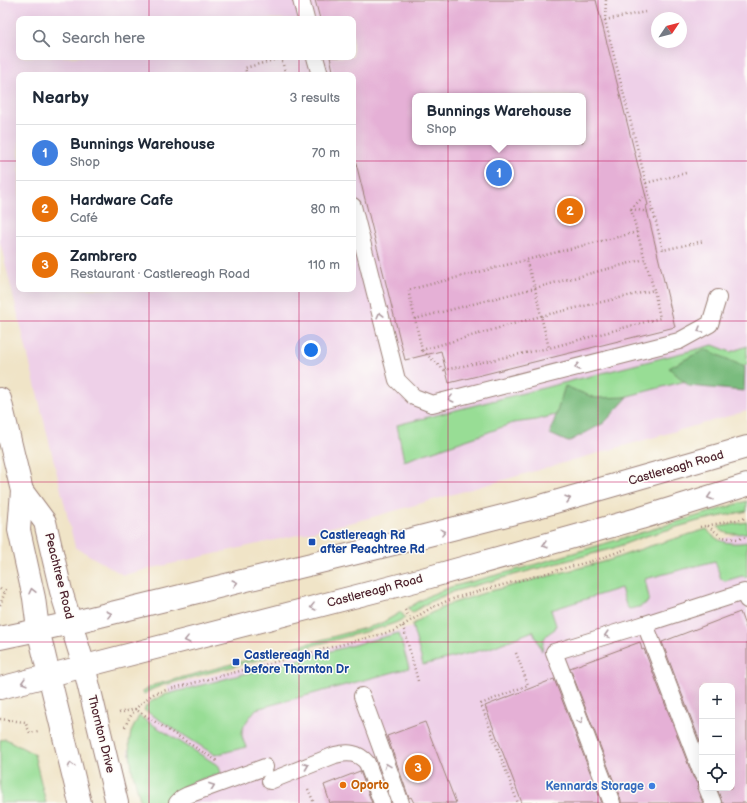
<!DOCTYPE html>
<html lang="en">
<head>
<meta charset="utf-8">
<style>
	body { margin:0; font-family:"Balsamiq Sans",sans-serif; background:#f2f2f3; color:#1f2937 }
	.controls { position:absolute; right:12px; bottom:12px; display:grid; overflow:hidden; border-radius:8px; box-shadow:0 4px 16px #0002 }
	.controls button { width:36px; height:36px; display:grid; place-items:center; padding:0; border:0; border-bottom:1px solid #e0e1e3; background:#fff; color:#1f2937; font:20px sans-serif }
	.compass { position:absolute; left:651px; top:12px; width:36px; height:36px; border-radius:50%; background:#fff; box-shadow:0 4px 16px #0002; rotate:55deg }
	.you { position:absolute; left:311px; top:350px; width:14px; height:14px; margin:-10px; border:3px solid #fff; border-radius:50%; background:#1a73e8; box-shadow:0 0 0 6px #1a73e833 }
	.badge { display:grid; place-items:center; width:26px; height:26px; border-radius:50%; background:#c8321e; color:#fff; font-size:13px; font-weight:700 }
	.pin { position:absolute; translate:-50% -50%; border:2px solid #fff; box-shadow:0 1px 4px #0006 }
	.popup { position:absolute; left:412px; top:93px; width:174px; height:52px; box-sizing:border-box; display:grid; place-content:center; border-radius:8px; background:#fff; filter:drop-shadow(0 1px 3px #0005); font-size:13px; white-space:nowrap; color:#747a83 }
	.popup b { font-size:15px; color:#1f2937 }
	.popup::after { content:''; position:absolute; left:50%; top:100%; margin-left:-8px; border:8px solid transparent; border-top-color:#fff }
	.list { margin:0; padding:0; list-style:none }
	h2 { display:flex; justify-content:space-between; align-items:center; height:52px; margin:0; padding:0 16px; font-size:17px }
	h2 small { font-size:13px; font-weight:400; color:#747a83 }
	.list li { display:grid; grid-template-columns:26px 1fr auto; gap:12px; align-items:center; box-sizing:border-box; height:56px; padding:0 16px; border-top:1px solid #e0e1e3 }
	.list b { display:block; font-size:15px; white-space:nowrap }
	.list p { margin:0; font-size:13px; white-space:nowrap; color:#747a83 }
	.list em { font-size:13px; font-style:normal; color:#747a83 }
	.icon { flex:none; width:22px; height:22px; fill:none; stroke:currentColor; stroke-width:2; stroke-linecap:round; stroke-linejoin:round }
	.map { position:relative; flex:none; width:747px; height:803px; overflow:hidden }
	.search { position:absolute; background:#fff; box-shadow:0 4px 16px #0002; left:16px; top:16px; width:340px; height:44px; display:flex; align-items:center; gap:10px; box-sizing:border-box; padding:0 14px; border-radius:8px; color:#747a83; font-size:15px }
	.panel { position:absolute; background:#fff; box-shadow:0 4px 16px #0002; left:16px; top:72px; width:340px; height:220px; border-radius:8px }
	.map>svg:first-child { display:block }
	.built { fill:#eed0e8; fill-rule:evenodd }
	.green { fill:#98dd95; stroke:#717e60 }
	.forest { fill:#7abc7e; stroke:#626e54 }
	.building { fill:#e5b0d6; fill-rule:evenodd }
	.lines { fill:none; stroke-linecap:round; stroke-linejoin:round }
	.lane-casing { stroke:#9d8279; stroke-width:18 }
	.street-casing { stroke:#9d8279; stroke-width:24 }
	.primary-casing { stroke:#9d8279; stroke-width:24 }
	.path { stroke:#9d8279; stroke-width:2.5; stroke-dasharray:1 3; stroke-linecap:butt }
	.lane { stroke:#fff; stroke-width:16 }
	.street { stroke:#fff; stroke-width:22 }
	.primary { stroke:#fff; stroke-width:22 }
	.oneway { stroke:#ae9aa0 }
	.grid { fill:none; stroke:#c2185b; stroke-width:1; stroke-opacity:0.55 }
	.transit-dot { fill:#1a4fb4; stroke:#fdfcf7; stroke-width:1.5 }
	.food-dot { fill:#e8710a; stroke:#fdfcf7; stroke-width:1.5 }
	.shop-dot { fill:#3f7fe0; stroke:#fdfcf7; stroke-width:1.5 }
	.labels { text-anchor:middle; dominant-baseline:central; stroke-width:3; stroke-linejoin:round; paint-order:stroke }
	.street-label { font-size:12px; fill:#4a1f2b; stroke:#fdfcf7 }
	.transit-label { font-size:12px; font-weight:bold; fill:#164399; stroke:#fdfcf7; text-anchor:start }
	.food-label { font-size:12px; font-weight:bold; fill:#c56008; stroke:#fdfcf7; text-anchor:start }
	.shop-label { font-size:12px; font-weight:bold; fill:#366cbe; stroke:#fdfcf7; text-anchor:end }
</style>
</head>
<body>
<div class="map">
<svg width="747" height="803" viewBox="0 0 747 803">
	<rect width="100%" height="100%" fill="#fdfcf7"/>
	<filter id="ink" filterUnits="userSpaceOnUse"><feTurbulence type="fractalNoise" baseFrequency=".025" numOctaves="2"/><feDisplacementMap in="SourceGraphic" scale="8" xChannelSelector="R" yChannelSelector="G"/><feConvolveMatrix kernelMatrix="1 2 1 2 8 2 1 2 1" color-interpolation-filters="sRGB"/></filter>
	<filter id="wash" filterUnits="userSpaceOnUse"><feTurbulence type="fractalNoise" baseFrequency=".012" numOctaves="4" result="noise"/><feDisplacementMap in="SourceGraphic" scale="16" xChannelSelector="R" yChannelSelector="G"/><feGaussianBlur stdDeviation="0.9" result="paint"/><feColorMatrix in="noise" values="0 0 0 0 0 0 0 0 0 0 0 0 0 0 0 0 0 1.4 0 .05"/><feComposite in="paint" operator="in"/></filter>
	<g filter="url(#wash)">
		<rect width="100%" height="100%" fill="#f0e4c7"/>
		<g class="built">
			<path d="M0 0H747V411L362 520 123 575 75 547 0 242ZM657 18H681V42H657ZM19 19H353V57H19ZM19 75H353V289H19ZM415 96H583V142H415Z"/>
			<path d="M747 532V803H141L128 750 159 698 170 695 167 686 434 622ZM702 686H732V788H702Z"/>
		</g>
		<g class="green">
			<path d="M713 345 731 352 747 346V365L536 420 513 423 478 436 404 461 397 425Z"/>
			<path d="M747 501V511L698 521 643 537 614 548 484 583 455 591 429 602 412 613 408 608 430 595 451 587 523 568Z"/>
			<path d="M747 522V533C737 534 724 536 718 527Z"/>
			<path d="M707 529C709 532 712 536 716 538 723 544 738 544 747 542V577L742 576 725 581 721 579 715 561 645 579 649 598 647 603 639 607 629 609 626 605 621 588 551 610 556 625 555 629C544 636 543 638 542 651L533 631 490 648 423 665 412 625 425 616 450 604 487 592 610 560 647 547Z"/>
			<path d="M401 612 405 618 395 623 383 627 163 685 153 689 144 694 142 692 154 685 380 624Z"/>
			<path d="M399 633 409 668 256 709C251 716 241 726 242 735 242 739 245 744 246 747L215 755 144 710C147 702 156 699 164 695Z"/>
			<path d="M139 716 219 766 221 773C206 778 172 785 169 803H141L132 770 129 743 131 732Z"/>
			<path d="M6 739 34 754 46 803H0V740Z"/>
		</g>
		<g class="forest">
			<path d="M705 349 745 367 744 391 689 386 669 368Z"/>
			<path d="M565 386 595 398 628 397 604 423 568 442 550 434Z"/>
		</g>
		<g id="blocks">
			<g class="building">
				<path d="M315 0H596L648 205 646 206 675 327 449 383 441 351 405 360 353 151V75H334L330 57H353V19H320ZM415 96H583V142H415Z"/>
				<path d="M740 612 747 631V803H722L717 788H732V686H702V747L662 642Z"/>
				<path d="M640 642 642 650 644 649 693 777 696 781 699 783 698 787V791L703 803H621V800L570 668Z"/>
				<path d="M554 679 602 803H522L485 706Z"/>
				<path d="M425 722 456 803H414L411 797 409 798 387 736Z"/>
				<path d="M360 771 372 803H330L324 785Z"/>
			</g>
		</g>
	</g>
	<g filter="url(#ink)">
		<use href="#blocks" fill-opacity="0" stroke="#9d8279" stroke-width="1"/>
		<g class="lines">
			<g class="lane-casing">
				<g id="lane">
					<path d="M301 0 306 19"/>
					<path d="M315 57 320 75"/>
					<path d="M353 206 397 380 414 397 432 404 679 341 710 324 718 298"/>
					<path d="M362 696 401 803"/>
					<path d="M702 774 645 624 744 592 747 600"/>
					<path d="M270 781 335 755C348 752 358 752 367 763L382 803"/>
					<path d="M707 788 713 803"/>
					<path d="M177 803 182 798 188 795 265 767"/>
					<path d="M612 803 554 652 645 624"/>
				</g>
			</g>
			<g class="street-casing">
				<g id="street">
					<path d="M0 399 22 491 19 530 34 598 38 629 49 675 80 803"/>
					<path d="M22 491 45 522 61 591 84 666 117 803"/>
				</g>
			</g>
			<g class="primary-casing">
				<g id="primary">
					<path d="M0 638 71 623 393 544 534 508 747 447"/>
					<path d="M0 688 419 580 641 518 747 485"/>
				</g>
			</g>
			<g class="path">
				<path d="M606 0 605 20 663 250 704 241"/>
				<path d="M605 20 645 12"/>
				<path d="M247 75 245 68 281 58 286 75"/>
				<path d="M646 183 686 173"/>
				<path d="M631 209 637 232 526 260 535 288 645 259 654 290 541 316 549 348 660 318 654 290"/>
				<path d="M631 209 645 195 649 194"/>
				<path d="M631 209 649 212 653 211"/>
				<path d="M637 232 645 259"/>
				<path d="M535 288 541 316 422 350 415 319Z"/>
				<path d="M415 319 408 290 526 260"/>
				<path d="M423 351 444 370 549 348"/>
				<path d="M708 526 722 537 738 539 747 537"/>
				<path d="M700 527 747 518"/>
				<path d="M0 589 5 594"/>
				<path d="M0 605 6 589"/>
				<path d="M405 610 411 620"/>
				<path d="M403 626 418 681"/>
				<path d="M516 653 528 685 481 704 518 803"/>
				<path d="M119 713 135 709 217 761"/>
				<path d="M0 719 25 722 30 733 38 731"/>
				<path d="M125 727C131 712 141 702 155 693L394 631 431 608 447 601 465 595 599 559 626 549"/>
				<path d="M308 789 314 803"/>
			</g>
			<use href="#lane" class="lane"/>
			<use href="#street" class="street"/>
			<use href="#primary" class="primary"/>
		</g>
		<defs><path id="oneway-chevron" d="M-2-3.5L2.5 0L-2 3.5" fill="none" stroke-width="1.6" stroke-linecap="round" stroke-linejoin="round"/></defs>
		<g class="oneway">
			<use href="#oneway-chevron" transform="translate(380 315) rotate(-104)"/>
			<use href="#oneway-chevron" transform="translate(700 330) rotate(151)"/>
			<use href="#oneway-chevron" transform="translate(577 367) rotate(166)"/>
			<use href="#oneway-chevron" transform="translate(451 399) rotate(166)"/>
			<use href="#oneway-chevron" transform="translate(710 497) rotate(162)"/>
			<use href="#oneway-chevron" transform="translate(568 499) rotate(-16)"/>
			<use href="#oneway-chevron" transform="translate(443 532) rotate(-14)"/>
			<use href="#oneway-chevron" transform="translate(545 545) rotate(164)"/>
			<use href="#oneway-chevron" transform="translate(235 583) rotate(-14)"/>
			<use href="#oneway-chevron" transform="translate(32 591) rotate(-103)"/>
			<use href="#oneway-chevron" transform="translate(313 607) rotate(166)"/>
			<use href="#oneway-chevron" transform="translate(109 614) rotate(-14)"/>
			<use href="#oneway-chevron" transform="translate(607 635) rotate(163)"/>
			<use href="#oneway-chevron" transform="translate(187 640) rotate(166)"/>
			<use href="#oneway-chevron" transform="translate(24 682) rotate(164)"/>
			<use href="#oneway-chevron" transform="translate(580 721) rotate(69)"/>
			<use href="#oneway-chevron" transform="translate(71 765) rotate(-104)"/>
			<use href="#oneway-chevron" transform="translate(306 766) rotate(-21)"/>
			<use href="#oneway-chevron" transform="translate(387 766) rotate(-110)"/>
			<use href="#oneway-chevron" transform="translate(212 786) rotate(-20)"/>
		</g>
	</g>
	<path class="grid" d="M149 0V19M299 0V19M448 0V803M598 0V803M149 57V75M299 57V75M0 161H19M353 161H747M149 289V803M299 289V803M0 321H747M0 482H747M0 642H747"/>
	<g class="transit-dot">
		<rect x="308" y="538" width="8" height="8" rx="2"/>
		<rect x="232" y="658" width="8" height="8" rx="2"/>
	</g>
	<circle class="food-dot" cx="343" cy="785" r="4"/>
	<circle class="shop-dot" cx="652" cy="786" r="4"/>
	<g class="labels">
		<g class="street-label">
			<text transform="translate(676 468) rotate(-16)">Castlereagh Road</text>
			<text transform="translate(59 576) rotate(76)">Peachtree Road</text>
			<text transform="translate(375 591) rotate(-15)">Castlereagh Road</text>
			<text transform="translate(101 734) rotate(76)">Thornton Drive</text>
		</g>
		<g class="transit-label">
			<text x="320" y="535">Castlereagh Rd<tspan x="320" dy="14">after Peachtree Rd</tspan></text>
			<text x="244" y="655">Castlereagh Rd<tspan x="244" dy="14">before Thornton Dr</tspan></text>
		</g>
		<g class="food-label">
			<text x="351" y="785">Oporto</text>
		</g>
		<g class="shop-label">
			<text x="644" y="786">Kennards Storage</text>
		</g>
	</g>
</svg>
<div class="controls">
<button>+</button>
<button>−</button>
<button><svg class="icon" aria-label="locate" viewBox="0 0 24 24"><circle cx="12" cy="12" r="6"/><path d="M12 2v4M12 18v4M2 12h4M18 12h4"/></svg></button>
</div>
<svg class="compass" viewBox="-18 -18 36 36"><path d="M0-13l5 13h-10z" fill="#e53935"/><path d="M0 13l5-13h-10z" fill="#747a83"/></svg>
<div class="you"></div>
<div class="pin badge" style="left:499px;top:173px;background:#3f7fe0">1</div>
<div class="popup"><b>Bunnings Warehouse</b>Shop</div>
<div class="pin badge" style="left:570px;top:211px;background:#e8710a">2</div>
<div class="pin badge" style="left:418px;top:768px;background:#e8710a">3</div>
<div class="search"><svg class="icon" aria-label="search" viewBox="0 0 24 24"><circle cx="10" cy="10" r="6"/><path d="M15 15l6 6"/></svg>Search here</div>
<section class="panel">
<h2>Nearby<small>3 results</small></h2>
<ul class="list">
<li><span class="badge" style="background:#3f7fe0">1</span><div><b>Bunnings Warehouse</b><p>Shop</p></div><em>70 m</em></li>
<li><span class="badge" style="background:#e8710a">2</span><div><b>Hardware Cafe</b><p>Café</p></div><em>80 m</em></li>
<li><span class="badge" style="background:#e8710a">3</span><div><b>Zambrero</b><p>Restaurant · Castlereagh Road</p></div><em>110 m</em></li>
</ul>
</section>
</div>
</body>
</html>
